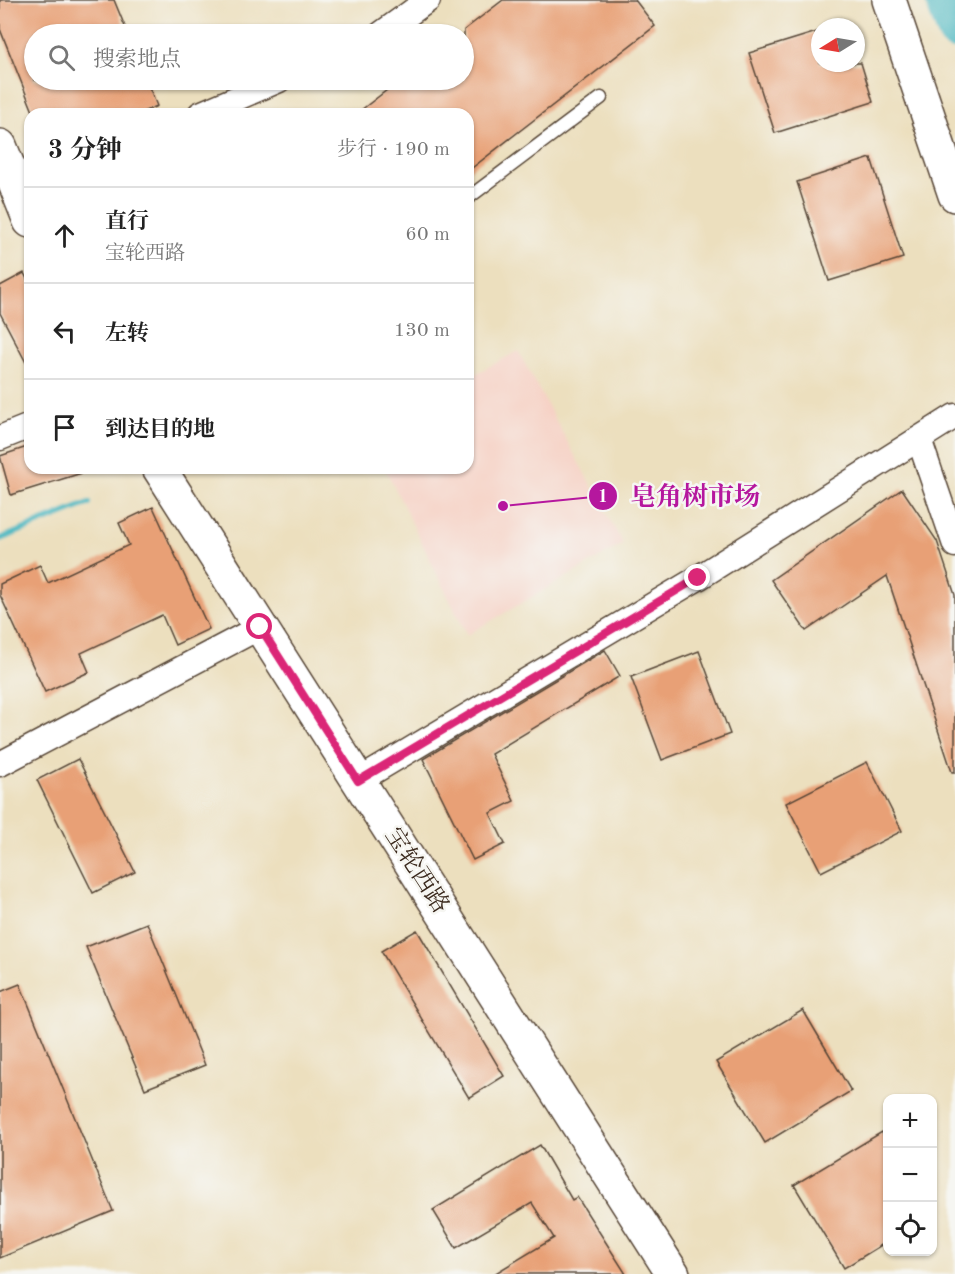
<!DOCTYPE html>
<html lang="zh">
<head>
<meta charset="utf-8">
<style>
	body { margin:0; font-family:"Old Standard TT","Noto Serif SC",serif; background:#f2f2f2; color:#222 }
	.controls { position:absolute; right:18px; bottom:18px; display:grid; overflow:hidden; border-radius:12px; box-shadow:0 2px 4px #0004 }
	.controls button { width:54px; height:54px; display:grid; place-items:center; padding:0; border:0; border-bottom:2px solid #e0e0e0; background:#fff; color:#222; font:30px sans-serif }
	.compass { position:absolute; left:811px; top:18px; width:54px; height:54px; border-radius:50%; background:#fff; box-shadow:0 2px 4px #0004; rotate:259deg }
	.stop { position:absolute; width:18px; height:18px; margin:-14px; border:4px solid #db2777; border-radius:50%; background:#fff }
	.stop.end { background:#db2777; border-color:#fff; box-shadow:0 2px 6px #0008 }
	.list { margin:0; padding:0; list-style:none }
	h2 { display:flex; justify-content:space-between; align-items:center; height:78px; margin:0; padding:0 24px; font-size:26px }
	h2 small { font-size:20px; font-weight:400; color:#767676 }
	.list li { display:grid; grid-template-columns:39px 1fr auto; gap:18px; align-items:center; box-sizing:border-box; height:96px; padding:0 24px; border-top:2px solid #e0e0e0 }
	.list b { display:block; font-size:22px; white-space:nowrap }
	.list p { margin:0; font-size:20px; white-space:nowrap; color:#767676 }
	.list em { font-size:20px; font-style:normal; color:#767676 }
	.icon { flex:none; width:33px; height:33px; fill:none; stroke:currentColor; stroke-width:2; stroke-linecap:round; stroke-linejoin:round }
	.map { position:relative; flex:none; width:955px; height:1274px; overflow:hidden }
	.search { position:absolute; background:#fff; box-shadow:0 2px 4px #0004; left:24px; top:24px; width:450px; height:66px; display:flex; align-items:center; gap:15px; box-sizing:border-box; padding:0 21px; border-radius:33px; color:#767676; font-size:22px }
	.panel { position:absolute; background:#fff; box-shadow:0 2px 4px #0004; left:24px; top:108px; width:450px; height:366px; border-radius:18px }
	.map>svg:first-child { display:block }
	.built { fill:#f6d1c5 }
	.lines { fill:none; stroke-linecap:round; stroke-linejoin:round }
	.stream { stroke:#47b6bf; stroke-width:6 }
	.river { stroke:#47b6bf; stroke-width:36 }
	.building { fill:#e8a076 }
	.lane-casing { stroke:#564536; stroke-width:15 }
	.street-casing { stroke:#564536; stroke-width:27 }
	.secondary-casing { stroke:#564536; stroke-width:36 }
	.lane { stroke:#fff; stroke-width:12 }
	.street { stroke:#fff; stroke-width:24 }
	.secondary { stroke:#fff; stroke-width:33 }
	.route { stroke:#db2777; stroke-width:8 }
	.labels { text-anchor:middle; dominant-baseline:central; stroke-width:5; stroke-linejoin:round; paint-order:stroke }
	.street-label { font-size:24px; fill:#3b2a1e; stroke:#f6f6f2 }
	.leader { fill:none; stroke:#b5179e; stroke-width:2 }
	.callout-dot { fill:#b5179e; stroke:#f6f6f2; stroke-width:2 }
	.mark-label { font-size:18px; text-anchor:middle; font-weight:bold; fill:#fff }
	.callout-label { font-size:26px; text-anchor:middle; font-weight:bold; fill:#b5179e; stroke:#f6f6f2; stroke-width:5; stroke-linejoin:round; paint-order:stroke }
</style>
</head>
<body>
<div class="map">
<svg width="955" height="1274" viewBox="0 0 955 1274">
	<rect width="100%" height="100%" fill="#f6f6f2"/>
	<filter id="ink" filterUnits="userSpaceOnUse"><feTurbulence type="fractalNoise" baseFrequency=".0167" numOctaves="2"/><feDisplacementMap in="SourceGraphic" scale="12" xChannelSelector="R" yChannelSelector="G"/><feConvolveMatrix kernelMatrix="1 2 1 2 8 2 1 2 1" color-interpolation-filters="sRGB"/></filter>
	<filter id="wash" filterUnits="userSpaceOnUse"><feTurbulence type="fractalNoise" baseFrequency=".008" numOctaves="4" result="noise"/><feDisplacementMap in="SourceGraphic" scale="24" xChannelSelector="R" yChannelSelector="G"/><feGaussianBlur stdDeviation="1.35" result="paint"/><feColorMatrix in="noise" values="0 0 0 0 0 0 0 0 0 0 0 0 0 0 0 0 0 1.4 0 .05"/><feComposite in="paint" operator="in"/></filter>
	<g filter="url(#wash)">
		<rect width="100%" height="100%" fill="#ecdfbe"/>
		<path class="built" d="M518 351 623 544 467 635 385 468H468V378Z"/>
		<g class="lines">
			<path class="stream" d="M0 539 89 503"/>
			<path class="river" d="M943 0 955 32"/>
		</g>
		<g id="blocks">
			<g class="building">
				<path d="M0 0H114L128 34H34V80H146L157 106 138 114H34L0 29Z"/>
				<path d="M503 0H635L655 26 468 171V114H356L400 80H464V30Z"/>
				<path d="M820 31V63H861L873 102 775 133 749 53Z"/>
				<path d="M871 158 903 258 829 281 797 182Z"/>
				<path d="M24 273 30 285V370L0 313V286Z"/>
				<path d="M30 446V468H84L85 472 11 495 0 456Z"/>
				<path d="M902 489 937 541 955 595V772H952L887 576 806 631 771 580Z"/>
				<path d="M153 507 209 629 175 645 162 615 81 653 89 672 45 692 0 595V584L40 565 48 583 129 545 119 523Z"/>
				<path d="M605 650 620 676 491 754 514 801 490 813 505 844 473 860 423 759Z"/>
				<path d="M699 651 730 734 662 760 631 677Z"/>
				<path d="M78 759 135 872 93 893 37 780Z"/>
				<path d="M867 762 902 831 821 872 786 803Z"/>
				<path d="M147 923 205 1065 145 1089 86 947Z"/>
				<path d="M417 930 504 1076 469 1098 381 951Z"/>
				<path d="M20 984 113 1211 0 1258V992Z"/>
				<path d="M803 1010 851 1091 765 1143 716 1062Z"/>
				<path d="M882 1132 888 1142V1241L844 1268 794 1185Z"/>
				<path d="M540 1145 572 1200 577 1197 626 1274H494L554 1238 532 1203 456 1248 433 1210Z"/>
			</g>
		</g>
	</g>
	<g filter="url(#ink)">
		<use href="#blocks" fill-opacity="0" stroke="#564536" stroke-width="1.5"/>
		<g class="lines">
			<g class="lane-casing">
				<path id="lane" d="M468 198 601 98"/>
			</g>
			<g class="street-casing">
				<g id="street">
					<path d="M381 34 428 0"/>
					<path d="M200 114 279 80"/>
					<path d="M0 438 30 426"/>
					<path d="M919 439 955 545"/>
					<path d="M0 764 260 627"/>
					<path d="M358 781 698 578 955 416"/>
				</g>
			</g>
			<g class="secondary-casing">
				<g id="secondary">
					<path d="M889 0 955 195"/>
					<path d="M0 146 30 221"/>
					<path d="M159 468 673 1274"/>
				</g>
			</g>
			<use href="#lane" class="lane"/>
			<use href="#street" class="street"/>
			<use href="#secondary" class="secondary"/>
		</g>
	</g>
	<g class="lines" filter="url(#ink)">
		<path class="route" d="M260 627 358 781 698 578"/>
	</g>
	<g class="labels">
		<g class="street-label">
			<text transform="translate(416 871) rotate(57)">宝轮西路</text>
		</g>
	</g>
	<path class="leader" d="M503 506L603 496"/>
	<g class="callout-dot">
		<circle cx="503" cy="506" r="6"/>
		<circle cx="603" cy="496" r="15"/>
	</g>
	<g class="mark-label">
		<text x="603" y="502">1</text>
	</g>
	<g class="callout-label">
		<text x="695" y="505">皂角树市场</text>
	</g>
</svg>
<div class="controls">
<button>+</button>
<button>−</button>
<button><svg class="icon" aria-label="locate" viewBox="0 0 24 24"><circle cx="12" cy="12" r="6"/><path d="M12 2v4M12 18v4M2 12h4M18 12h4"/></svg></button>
</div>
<svg class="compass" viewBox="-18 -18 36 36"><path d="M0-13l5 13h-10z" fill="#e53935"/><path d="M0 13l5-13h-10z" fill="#767676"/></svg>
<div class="stop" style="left:260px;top:627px"></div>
<div class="stop end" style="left:698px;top:578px"></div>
<div class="search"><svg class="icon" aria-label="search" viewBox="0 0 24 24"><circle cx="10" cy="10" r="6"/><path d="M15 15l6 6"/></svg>搜索地点</div>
<section class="panel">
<h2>3 分钟<small>步行 · 190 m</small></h2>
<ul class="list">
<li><svg class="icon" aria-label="ahead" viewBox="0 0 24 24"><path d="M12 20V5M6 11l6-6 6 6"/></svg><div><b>直行</b><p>宝轮西路</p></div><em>60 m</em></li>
<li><svg class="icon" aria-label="left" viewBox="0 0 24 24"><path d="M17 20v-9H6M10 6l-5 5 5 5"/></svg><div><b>左转</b></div><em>130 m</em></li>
<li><svg class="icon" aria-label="arrive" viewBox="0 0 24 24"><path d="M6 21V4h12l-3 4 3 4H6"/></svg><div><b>到达目的地</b></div></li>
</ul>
</section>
</div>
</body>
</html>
